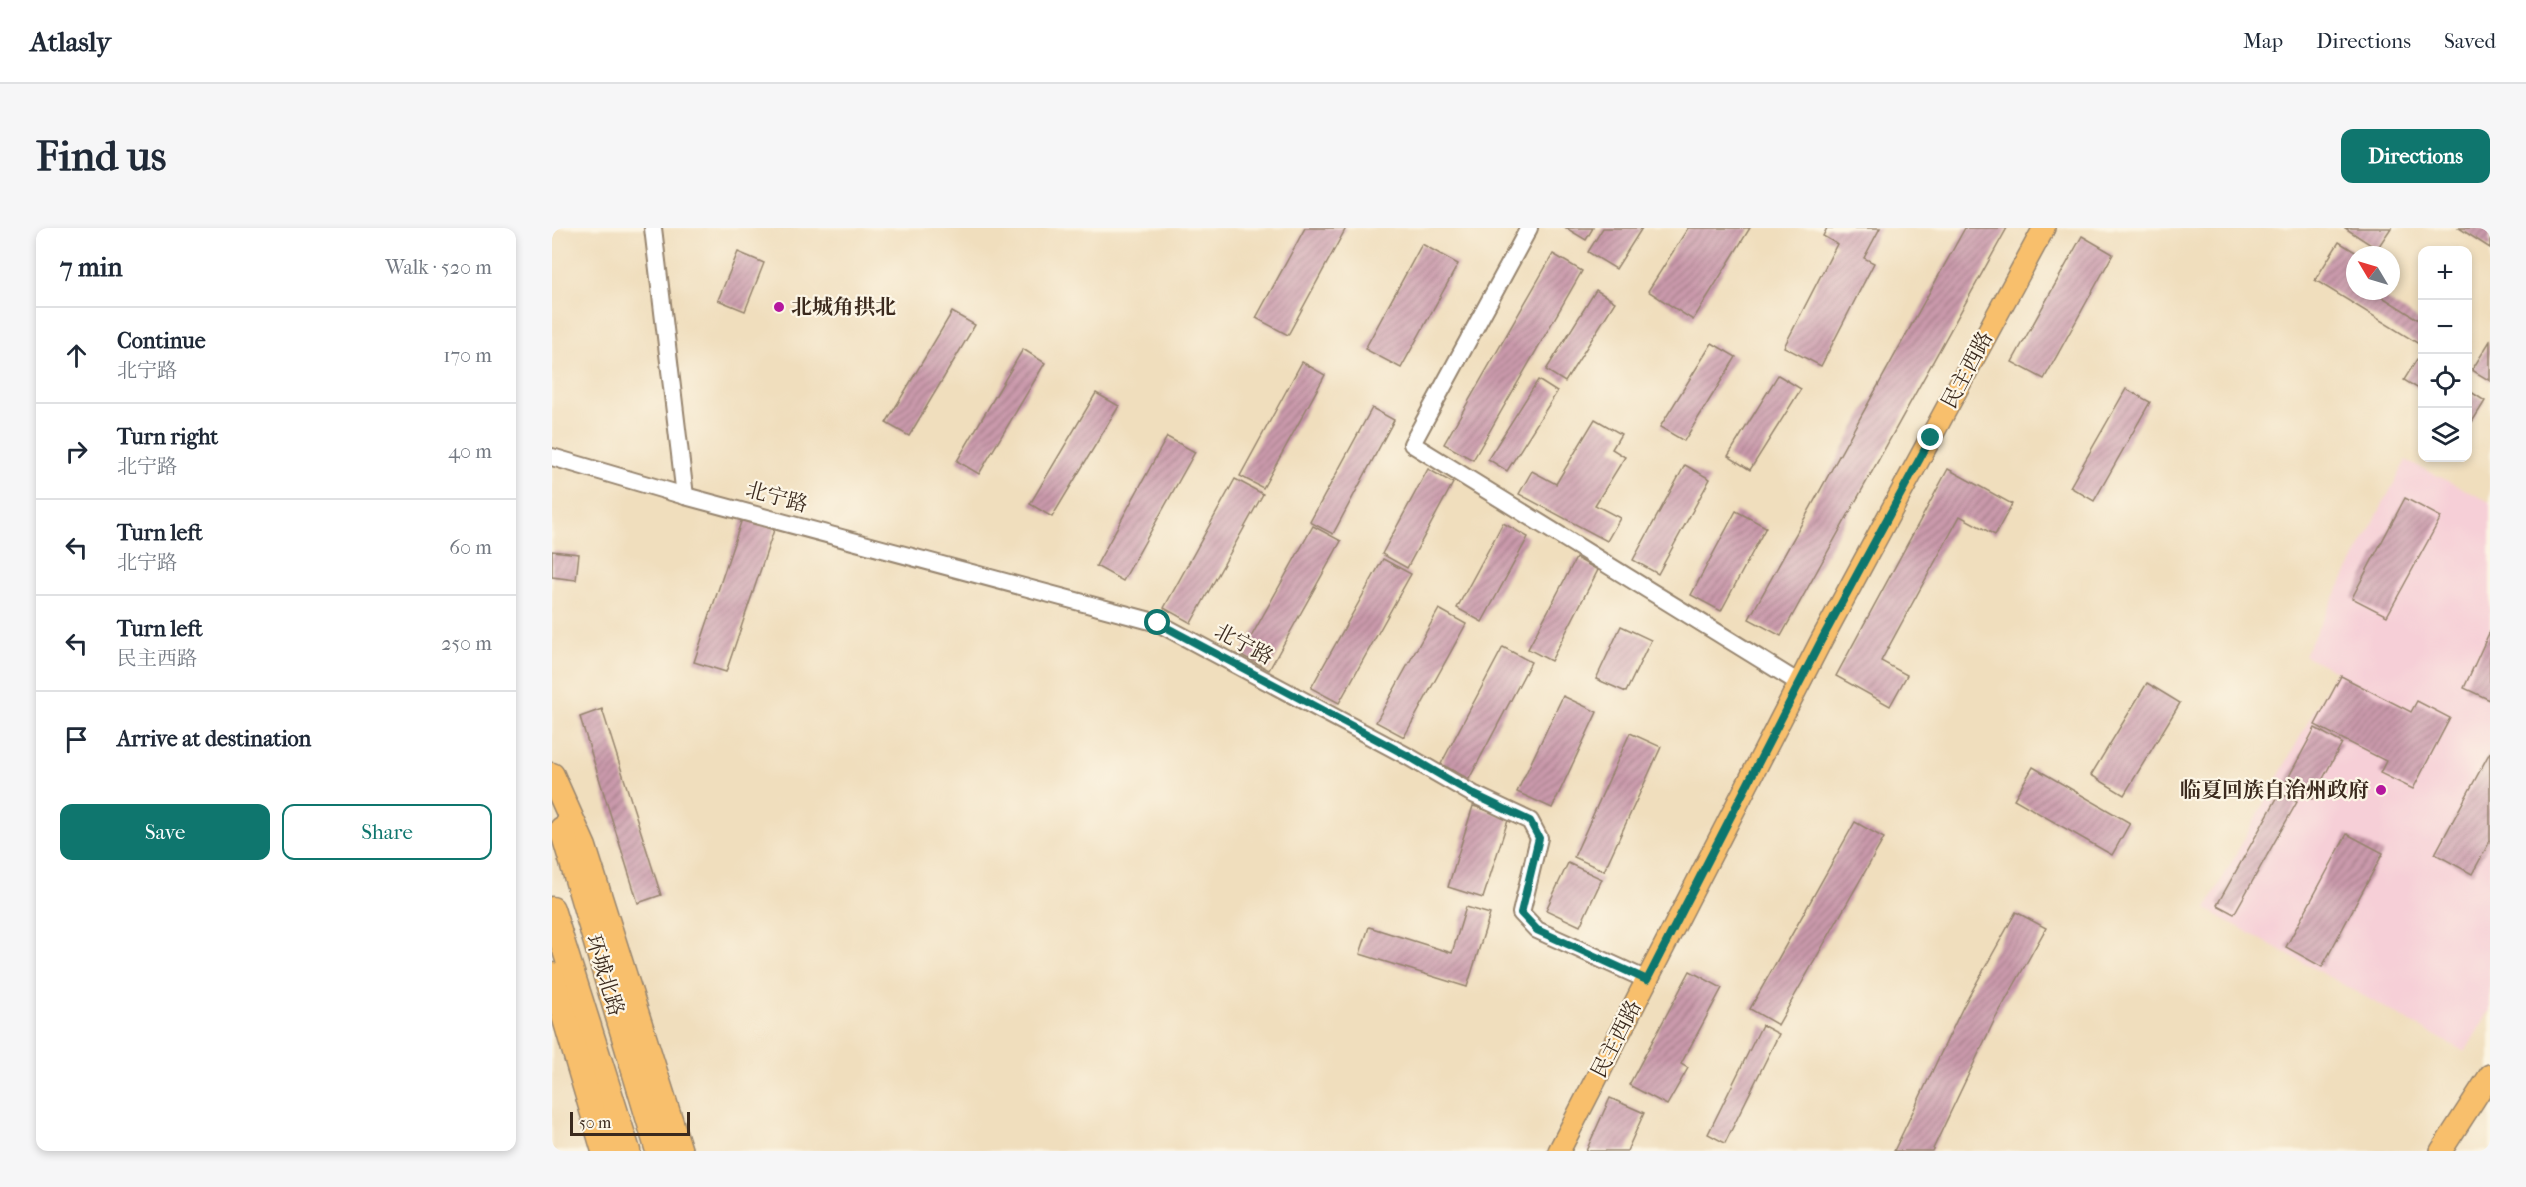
<!DOCTYPE html>
<html lang="en">
<head>
<meta charset="utf-8">
<style>
	body { margin:0; font-family:"IM FELL French Canon","Noto Serif SC",serif; background:#f6f6f7; color:#1f2937 }
	.controls { position:absolute; right:18px; top:18px; display:grid; overflow:hidden; border-radius:12px; box-shadow:0 3px 9px #0003 }
	.controls button { width:54px; height:54px; display:grid; place-items:center; padding:0; border:0; border-bottom:2px solid #e0e1e3; background:#fff; color:#1f2937; font:30px sans-serif }
	.compass { position:absolute; left:1794px; top:18px; width:54px; height:54px; border-radius:50%; background:#fff; box-shadow:0 3px 9px #0003; rotate:308deg }
	.scale { position:absolute; left:18px; bottom:15px; width:120px; box-sizing:border-box; padding-left:6px; border:3px solid #3b2a1e; border-top:0; font-size:16px; line-height:21px; white-space:nowrap; color:#3b2a1e; -webkit-text-stroke:4px #fcf5e5; paint-order:stroke }
	.stop { position:absolute; width:18px; height:18px; margin:-14px; border:4px solid #0f766e; border-radius:50%; background:#fff }
	.stop.end { background:#0f766e; border-color:#fff; box-shadow:0 2px 6px #0008 }
	.list { margin:0; padding:0; list-style:none }
	h2 { display:flex; justify-content:space-between; align-items:center; height:78px; margin:0; padding:0 24px; font-size:26px }
	h2 small { font-size:20px; font-weight:400; color:#747a83 }
	.list li { display:grid; grid-template-columns:39px 1fr auto; gap:18px; align-items:center; box-sizing:border-box; height:96px; padding:0 24px; border-top:2px solid #e0e1e3 }
	.list b { display:block; font-size:22px; white-space:nowrap }
	.list p { margin:0; font-size:20px; white-space:nowrap; color:#747a83 }
	.list em { font-size:20px; font-style:normal; color:#747a83 }
	.actions { display:flex; gap:12px; padding:18px 24px }
	.actions a { flex:1; padding:14px 0; border:2px solid #0f766e; border-radius:12px; text-align:center; font-size:21px; color:#0f766e }
	.actions .main { background:#0f766e; color:#fff }
	.icon { flex:none; width:33px; height:33px; fill:none; stroke:currentColor; stroke-width:2; stroke-linecap:round; stroke-linejoin:round }
	.map { position:relative; flex:none; width:1938px; height:923px; overflow:hidden; border-radius:12px }
	header { display:flex; align-items:center; gap:36px; box-sizing:border-box; height:84px; padding:0 30px; background:#fff; border-bottom:2px solid #e0e1e3 }
	header strong { font-size:28px }
	nav { display:flex; gap:33px; margin-inline-start:auto; font-size:21px }
	.intro { display:flex; align-items:center; justify-content:space-between; box-sizing:border-box; height:144px; padding:0 36px }
	h1 { margin:0; font-size:42px }
	.button { padding:15px 27px; border-radius:12px; background:#0f766e; color:#fff; font-size:21px; font-weight:700 }
	main { display:flex; gap:36px; padding:0 36px }
	aside { flex:1; background:#fff; border-radius:12px; box-shadow:0 3px 9px #0003 }
	.map>svg:first-child { display:block }
	.built { fill:#f6cfd7 }
	.building { fill:url(#building-hatch) }
	.lines { fill:none; stroke-linecap:round; stroke-linejoin:round }
	.minor-casing { stroke:#96846e; stroke-width:20 }
	.major-casing { stroke:#96846e; stroke-width:24 }
	.highway-casing { stroke:#96846e; stroke-width:27 }
	.minor { stroke:#fff; stroke-width:16 }
	.major { stroke:#f8bf6c; stroke-width:21 }
	.highway { stroke:#f8bf6c; stroke-width:24 }
	.route { stroke:#0f766e; stroke-width:8 }
	.poi-dot { fill:#b5179e; stroke:#fcf5e5; stroke-width:2 }
	.labels { text-anchor:middle; dominant-baseline:central; stroke-width:4.5; stroke-linejoin:round; paint-order:stroke }
	.poi-label { font-size:21px; font-weight:bold; fill:#3b2a1e; stroke:#fcf5e5; text-anchor:start }
	.street-label { font-size:21px; fill:#3b2a1e; stroke:#fcf5e5 }
</style>
</head>
<body>
<header>
<strong>Atlasly</strong>
<nav><a>Map</a><a>Directions</a><a>Saved</a></nav>
</header>
<div class="intro"><h1>Find us</h1><a class="button">Directions</a></div>
<main>
<aside>
<h2>7 min<small>Walk · 520 m</small></h2>
<ul class="list">
<li><svg class="icon" aria-label="ahead" viewBox="0 0 24 24"><path d="M12 20V5M6 11l6-6 6 6"/></svg><div><b>Continue</b><p>北宁路</p></div><em>170 m</em></li>
<li><svg class="icon" aria-label="right" viewBox="0 0 24 24"><path d="M7 20v-9h11M14 6l5 5-5 5"/></svg><div><b>Turn right</b><p>北宁路</p></div><em>40 m</em></li>
<li><svg class="icon" aria-label="left" viewBox="0 0 24 24"><path d="M17 20v-9H6M10 6l-5 5 5 5"/></svg><div><b>Turn left</b><p>北宁路</p></div><em>60 m</em></li>
<li><svg class="icon" aria-label="left" viewBox="0 0 24 24"><path d="M17 20v-9H6M10 6l-5 5 5 5"/></svg><div><b>Turn left</b><p>民主西路</p></div><em>250 m</em></li>
<li><svg class="icon" aria-label="arrive" viewBox="0 0 24 24"><path d="M6 21V4h12l-3 4 3 4H6"/></svg><div><b>Arrive at destination</b></div></li>
</ul>
<div class="actions"><a class="main">Save</a><a>Share</a></div>
</aside>
<div class="map">
<svg width="1938" height="923" viewBox="0 0 1938 923">
	<defs>
		<pattern id="building-hatch" width="6" height="6" patternUnits="userSpaceOnUse" patternTransform="scale(1.5)"><rect width="6" height="6" fill="#ca9aac"/><path d="M-1 1l2-2M0 6l6-6M5 7l2-2" fill="none" stroke="#a57e8b"/></pattern>
	</defs>
	<rect width="100%" height="100%" fill="#fcf5e5"/>
	<filter id="ink" filterUnits="userSpaceOnUse"><feTurbulence type="fractalNoise" baseFrequency=".0167" numOctaves="2"/><feDisplacementMap in="SourceGraphic" scale="12" xChannelSelector="R" yChannelSelector="G"/><feConvolveMatrix kernelMatrix="1 2 1 2 8 2 1 2 1" color-interpolation-filters="sRGB"/></filter>
	<filter id="wash" filterUnits="userSpaceOnUse"><feTurbulence type="fractalNoise" baseFrequency=".008" numOctaves="4" result="noise"/><feDisplacementMap in="SourceGraphic" scale="24" xChannelSelector="R" yChannelSelector="G"/><feGaussianBlur stdDeviation="1.35" result="paint"/><feColorMatrix in="noise" values="0 0 0 0 0 0 0 0 0 0 0 0 0 0 0 0 0 1.4 0 .05"/><feComposite in="paint" operator="in"/></filter>
	<g filter="url(#wash)">
		<rect width="100%" height="100%" fill="#f0debd"/>
		<path class="built" d="M1854 232 1938 274V782L1913 824 1654 681 1784 443 1752 427Z"/>
		<g id="blocks">
			<g class="building">
				<path d="M753 0H794L736 107 704 90Z"/>
				<path d="M1014 0H1041L1034 12Z"/>
				<path d="M1051 0H1090L1064 41 1036 24Z"/>
				<path d="M1136 0H1198L1141 92 1096 63Z"/>
				<path d="M1275 0H1328L1312 30 1322 35 1269 138 1232 119 1285 16 1271 8Z"/>
				<path d="M1413 0H1455L1229 408 1197 391Z"/>
				<path d="M1793 0H1839L1825 21Z"/>
				<path d="M1907 0H1938V20Z"/>
				<path d="M1530 8 1561 26 1492 151 1460 134Z"/>
				<path d="M1787 14 1808 27H1803V42L1798 49 1803 52V63H1821L1870 94V118L1763 52Z"/>
				<path d="M870 16 906 36 849 140 813 121Z"/>
				<path d="M186 24 212 35 193 83 166 72Z"/>
				<path d="M1001 26 1030 43 921 232 892 216Z"/>
				<path d="M1044 62 1063 74 1013 154 994 142Z"/>
				<path d="M400 84 423 97 357 208 334 195Z"/>
				<path d="M1938 113V153L1920 142Z"/>
				<path d="M1160 115 1184 129 1132 213 1108 199Z"/>
				<path d="M471 121 493 135 427 246 405 233Z"/>
				<path d="M1865 131 1870 135V163L1852 152Z"/>
				<path d="M750 134 773 147 711 260 688 248Z"/>
				<path d="M1226 147 1249 161 1198 242 1176 228Z"/>
				<path d="M986 152 1005 164 955 243 936 231Z"/>
				<path d="M1574 161 1598 174 1542 273 1518 259Z"/>
				<path d="M1916 162 1933 173 1920 194 1916 191Z"/>
				<path d="M544 165 567 178 500 289 478 276Z"/>
				<path d="M820 180 842 192 781 306 758 294Z"/>
				<path d="M1043 191 1069 206 1060 221 1073 229 1043 277 1068 290 1055 313 967 266 980 243 1004 256Z"/>
				<path d="M615 209 643 224 571 353 544 338Z"/>
				<path d="M1133 237 1158 251 1106 346 1081 332Z"/>
				<path d="M876 241 901 255 855 340 830 326Z"/>
				<path d="M1396 241 1460 276 1443 307 1408 288 1329 433 1355 447 1338 478 1284 448Z"/>
				<path d="M683 251 711 266 639 395 612 380Z"/>
				<path d="M1853 270 1889 289 1835 388 1800 370Z"/>
				<path d="M1184 283 1214 299 1169 383 1139 367Z"/>
				<path d="M191 288 223 299 174 444 142 434Z"/>
				<path d="M951 295 976 309 930 394 905 380Z"/>
				<path d="M761 298 789 313 717 442 689 427Z"/>
				<path d="M0 323 27 326 24 352 0 349Z"/>
				<path d="M1024 330 1046 342 999 433 976 421Z"/>
				<path d="M831 331 859 346 787 475 759 460Z"/>
				<path d="M887 381 914 396 852 509 824 494Z"/>
				<path d="M1069 398 1099 412 1074 464 1044 451Z"/>
				<path d="M1938 403V472L1912 460Z"/>
				<path d="M951 419 979 434 917 551 889 536Z"/>
				<path d="M1789 448 1859 484 1865 473 1898 490 1861 561 1828 545 1834 533 1763 497Z"/>
				<path d="M1595 455 1628 475 1572 567 1539 547Z"/>
				<path d="M1011 468 1045 484 1000 580 965 564Z"/>
				<path d="M50 481 109 667 86 675 28 489Z"/>
				<path d="M1763 500 1790 515 1760 571 1733 556Z"/>
				<path d="M1078 505 1109 519 1052 643 1022 629Z"/>
				<path d="M1938 524V613L1920 646 1883 626Z"/>
				<path d="M1481 539 1578 595 1560 627 1462 571Z"/>
				<path d="M1728 565 1745 574 1682 686 1665 677Z"/>
				<path d="M921 578 957 589 931 670 896 659Z"/>
				<path d="M1303 594 1332 610 1226 797 1198 781Z"/>
				<path d="M1795 606 1831 625 1770 739 1734 719Z"/>
				<path d="M1016 635 1050 651 1028 698 994 682Z"/>
				<path d="M914 679 938 686 915 759 808 726 817 699 900 725Z"/>
				<path d="M1464 684 1494 700 1442 793 1380 923H1342L1411 779Z"/>
				<path d="M1138 743 1170 760 1129 836 1136 840 1115 877 1077 857Z"/>
				<path d="M1210 797 1227 806 1173 915 1156 906Z"/>
				<path d="M1058 870 1092 885 1075 923H1034Z"/>
			</g>
		</g>
	</g>
	<g filter="url(#ink)">
		<use href="#blocks" fill-opacity="0" stroke="#96846e" stroke-width="1.5"/>
		<g class="lines">
			<g class="minor-casing">
				<g id="minor">
					<path d="M101 0 133 268"/>
					<path d="M977 0 860 216 1247 455"/>
					<path d="M0 229 133 268 606 395 857 529 921 566 978 593 987 610 969 685 985 702 1095 752"/>
				</g>
			</g>
			<g class="major-casing">
				<g id="major">
					<path d="M1007 923 1270 411 1492 0"/>
					<path d="M1889 923 1938 847"/>
				</g>
			</g>
			<g class="highway-casing">
				<g id="highway">
					<path d="M0 547 32 619 128 923"/>
					<path d="M10 601 106 923"/>
					<path d="M0 681 76 923"/>
					<path d="M0 747 52 923"/>
				</g>
			</g>
			<use href="#minor" class="minor"/>
			<use href="#major" class="major"/>
			<use href="#highway" class="highway"/>
		</g>
	</g>
	<g class="lines" filter="url(#ink)">
		<path class="route" d="M606 395 858 529 921 566 978 593 987 610 969 685 985 702 1095 752 1270 411 1379 210"/>
	</g>
	<g class="poi-dot">
		<circle cx="227" cy="79" r="6"/>
		<circle cx="1829" cy="562" r="6"/>
	</g>
	<g class="labels">
		<g class="poi-label">
			<text x="239" y="79">北城角拱北</text>
			<text x="1817" y="562" text-anchor="end">临夏回族自治州政府</text>
		</g>
		<g class="street-label">
			<text transform="translate(1415 142) rotate(-62)">民主西路</text>
			<text transform="translate(225 269) rotate(15)">北宁路</text>
			<text transform="translate(692 416) rotate(28)">北宁路</text>
			<text transform="translate(53 747) rotate(73)">环城北路</text>
			<text transform="translate(1064 811) rotate(-63)">民主西路</text>
		</g>
	</g>
</svg>
<div class="controls">
<button>+</button>
<button>−</button>
<button><svg class="icon" aria-label="locate" viewBox="0 0 24 24"><circle cx="12" cy="12" r="6"/><path d="M12 2v4M12 18v4M2 12h4M18 12h4"/></svg></button>
<button><svg class="icon" aria-label="layers" viewBox="0 0 24 24"><path d="M12 4l9 5-9 5-9-5zM3 14l9 5 9-5"/></svg></button>
</div>
<svg class="compass" viewBox="-18 -18 36 36"><path d="M0-13l5 13h-10z" fill="#e53935"/><path d="M0 13l5-13h-10z" fill="#747a83"/></svg>
<div class="scale">50 m</div>
<div class="stop" style="left:606px;top:395px"></div>
<div class="stop end" style="left:1379px;top:210px"></div>
</div>
</main>
</body>
</html>
